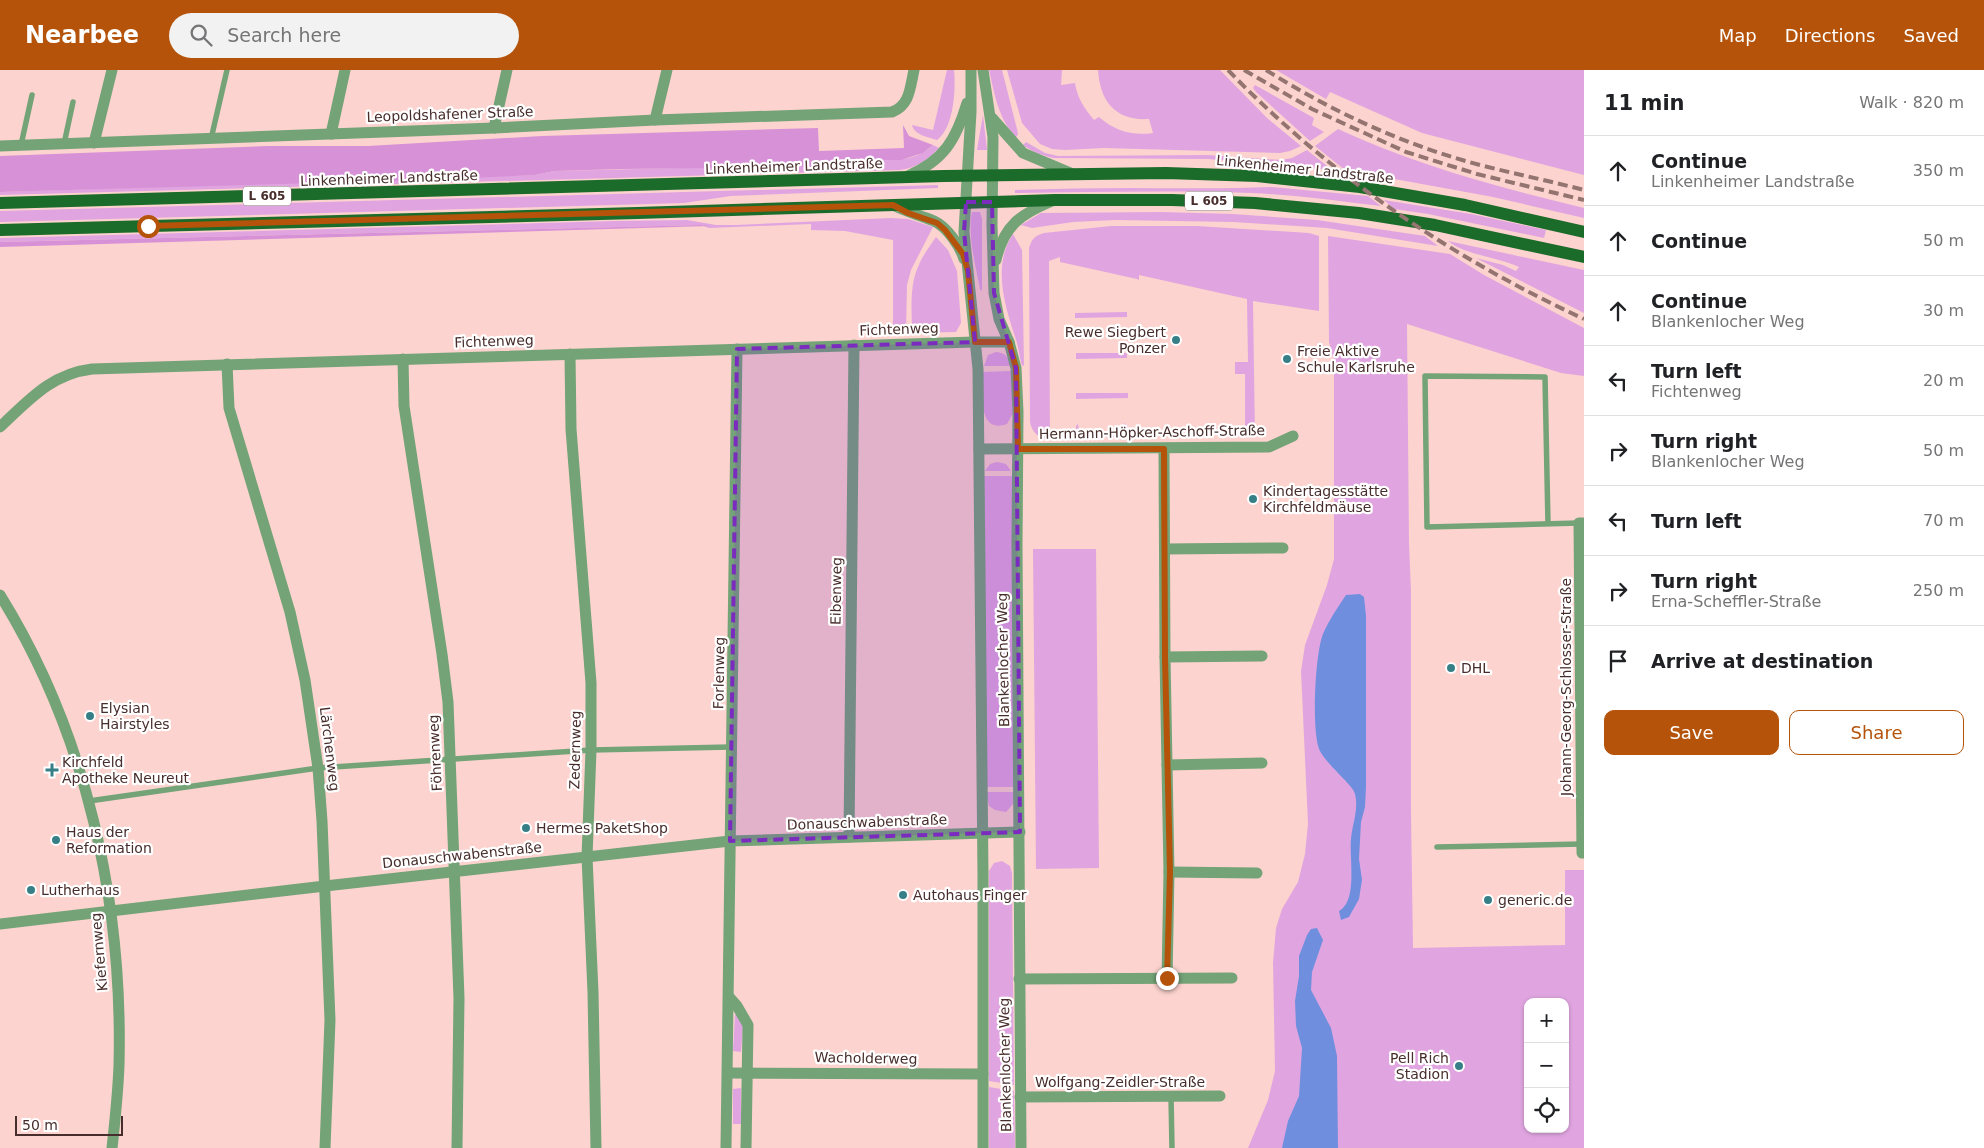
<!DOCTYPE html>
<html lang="en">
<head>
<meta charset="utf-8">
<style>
	body { margin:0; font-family:"DejaVu Sans",sans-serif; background:#f2f2f2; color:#202124 }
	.controls { position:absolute; right:15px; bottom:15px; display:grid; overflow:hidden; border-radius:10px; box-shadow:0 1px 4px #0004 }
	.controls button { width:45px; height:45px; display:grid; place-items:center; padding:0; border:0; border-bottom:1px solid #e0e0e0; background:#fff; color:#202124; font:25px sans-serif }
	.scale { position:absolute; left:15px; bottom:12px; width:108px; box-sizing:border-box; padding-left:5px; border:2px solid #472d2b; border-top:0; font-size:14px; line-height:18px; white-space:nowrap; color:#472d2b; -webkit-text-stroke:4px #fff; paint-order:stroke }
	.stop { position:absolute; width:15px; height:15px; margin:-11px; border:4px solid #b45309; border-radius:50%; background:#fff }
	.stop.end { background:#b45309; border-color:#fff; box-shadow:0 1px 5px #0008 }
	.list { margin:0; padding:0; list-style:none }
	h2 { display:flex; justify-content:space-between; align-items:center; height:65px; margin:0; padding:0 20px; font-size:21px }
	h2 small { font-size:16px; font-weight:400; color:#757577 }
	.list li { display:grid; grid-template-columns:32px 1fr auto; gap:15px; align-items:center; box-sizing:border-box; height:70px; padding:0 20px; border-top:1px solid #e0e0e0 }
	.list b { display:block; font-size:19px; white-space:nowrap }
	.list p { margin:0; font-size:16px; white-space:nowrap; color:#757577 }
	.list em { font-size:16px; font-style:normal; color:#757577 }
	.actions { display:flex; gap:10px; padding:15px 20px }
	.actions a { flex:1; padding:11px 0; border:1px solid #b45309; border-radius:10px; text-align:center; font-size:18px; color:#b45309 }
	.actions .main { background:#b45309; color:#fff }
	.icon { flex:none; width:28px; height:28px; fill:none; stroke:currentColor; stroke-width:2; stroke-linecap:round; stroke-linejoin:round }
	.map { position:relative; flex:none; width:1584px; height:1078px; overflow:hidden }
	header { display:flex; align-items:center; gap:30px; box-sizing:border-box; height:70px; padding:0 25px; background:#b45309; color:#fff }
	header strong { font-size:24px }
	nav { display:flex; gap:28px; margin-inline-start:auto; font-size:18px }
	.search { width:350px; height:45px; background:#f2f2f2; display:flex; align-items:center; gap:12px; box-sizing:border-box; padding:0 18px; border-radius:28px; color:#757577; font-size:19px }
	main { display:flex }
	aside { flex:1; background:#fff }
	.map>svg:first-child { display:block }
	.green { fill:#e0a5e0; fill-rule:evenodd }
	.forest { fill:#d791d7 }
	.water { fill:#6f8fde }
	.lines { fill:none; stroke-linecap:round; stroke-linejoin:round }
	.lane { stroke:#73a377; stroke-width:5.5 }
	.street { stroke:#73a377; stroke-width:11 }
	.primary { stroke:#1b6b2a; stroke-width:12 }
	.rail { stroke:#947470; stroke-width:4; stroke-dasharray:10 5; stroke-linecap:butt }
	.route { stroke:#b45309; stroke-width:6 }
	.marked { fill:#7b2cbf; fill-opacity:0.2; stroke:#7b2cbf; stroke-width:4; stroke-dasharray:10 6; stroke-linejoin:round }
	.poi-dot { fill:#377f87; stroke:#fff; stroke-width:2 }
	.labels { text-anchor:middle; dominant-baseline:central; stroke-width:4.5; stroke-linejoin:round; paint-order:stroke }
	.shield { fill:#fff; stroke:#7e6c6b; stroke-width:1 }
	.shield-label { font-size:12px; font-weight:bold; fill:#472d2b }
	.street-label { font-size:14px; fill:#472d2b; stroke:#fff }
	.poi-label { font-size:14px; fill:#472d2b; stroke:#fff; text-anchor:start }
</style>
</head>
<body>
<header>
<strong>Nearbee</strong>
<div class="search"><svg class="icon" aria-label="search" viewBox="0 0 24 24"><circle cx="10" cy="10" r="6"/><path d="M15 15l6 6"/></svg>Search here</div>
<nav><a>Map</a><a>Directions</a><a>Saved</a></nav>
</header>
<main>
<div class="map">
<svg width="1584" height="1078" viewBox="0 0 1584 1078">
	<rect width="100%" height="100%" fill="#fcd3ce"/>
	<g class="green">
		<path d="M947 0H954C956 19 954 58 937 70 928 67 914 65 912 55L933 60Z"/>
		<path d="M989 0H1002L1017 59 1018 64 1016 68C998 47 995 26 989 0Z"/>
		<path d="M1007 0H1062L1061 15 1075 13C1077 28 1085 39 1094 50L1099 47C1115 61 1132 66 1153 63L1149 49C1116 51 1100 32 1098 0H1220L1267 48 1301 76 1290 81 1280 83 1104 78 1065 80 1052 79 1040 74 1022 53Z"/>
		<path d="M1276 0H1584V105L1422 63 1330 22 1326 29Z"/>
		<path d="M1255 15 1314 48 1312 55 1324 62 1310 71 1256 22 1253 18Z"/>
		<path d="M983 45 987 80H977Z"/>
		<path d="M1338 59C1418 96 1498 117 1584 138V148L1493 127 1345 100 1315 76Z"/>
		<path d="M1026 72 1045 83 1058 86 1207 85 1281 90 1292 88 1307 80 1332 100 1208 89 1054 88C1043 86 1033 82 1023 75Z"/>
		<path d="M933 75 939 78C928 90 916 98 900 100L0 125V122L535 105 554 101 842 94C849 92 857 90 865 90 890 89 913 94 933 75Z"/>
		<path d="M938 115V118L731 126 684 133 0 152V141Z"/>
		<path d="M1272 117 1368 126 1381 136C1338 131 1295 125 1252 123 1173 120 1094 122 1015 123V120C1053 119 1092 118 1130 118 1178 118 1225 119 1272 117Z"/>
		<path d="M1384 130 1471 144 1546 160 1544 168 1428 144 1394 139Z"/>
		<path d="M972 142H980L982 149V221L980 219C976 197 967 164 972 142Z"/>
		<path d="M1161 142 1233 144 1317 150 1425 166 1438 176 1327 158 1233 152 1116 150 1073 152 1032 158 1021 155 1041 143Z"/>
		<path d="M891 148 908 149 933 157 911 200 907 215 906 263H893V170L845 161 811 160V154L709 158 701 155 0 172V168L615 151 687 150 716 155H736Z"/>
		<path d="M1111 156H1197L1309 163 1319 166V241L1253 231 1255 367H1245V304H1235V292H1248L1247 229 1139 205V210L1137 209 1060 192V187L1049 191 1050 370C1039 368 1032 363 1030 352L1029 178C1032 169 1034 166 1044 163Z"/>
		<path d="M1013 164 1022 180 1024 295 1022 296C1020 289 1019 281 1017 273 1006 239 991 197 1013 164Z"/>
		<path d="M1328 166 1450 184 1484 205 1584 258V306L1561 303 1407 254 1409 473 1411 522V742L1413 878 1565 875V800H1584V1078H1248L1268 1030 1275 1001 1273 893 1276 858 1282 839 1298 812 1305 784 1308 754 1301 601 1305 575 1327 515 1334 489V291L1329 272ZM1528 932H1565V1059H1528Z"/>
		<path d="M936 167 948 180 957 201 961 253 956 262 912 263C912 242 909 217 918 197 922 186 930 176 936 167Z"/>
		<path d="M1448 171 1584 200V243L1476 188 1503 195 1516 201 1519 197C1498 187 1465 185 1448 171Z"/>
		<path d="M1127 242V247L1075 248V243Z"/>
		<path d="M996 282C1006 283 1008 287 1010 296H984L988 285Z"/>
		<path d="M1076 283H1127V288L1076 289Z"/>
		<path d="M1011 301 1013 343 1007 354C976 365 983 319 983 302Z"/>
		<path d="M1076 323H1128V328L1076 329Z"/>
		<path d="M1124 353 1128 356 1127 367H1079L1077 365 1076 356 1078 354 1080 365 1124 364Z"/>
		<path d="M997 392 1006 394 1011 401H985L990 394Z"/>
		<path d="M984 406H1012L1014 717H986Z"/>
		<path d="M1033 479H1096L1099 798 1036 799Z"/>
		<path d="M986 722H1014L1013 734 1006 742 995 740 989 736Z"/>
		<path d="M1002 791 1010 796 1012 803 1014 1015 989 1011V801L994 793Z"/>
		<path d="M735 945H736L743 956 741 982 733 981Z"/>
		<path d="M989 1017 1014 1021 1015 1078H989Z"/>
		<path d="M741 1018V1054H733V1019Z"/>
	</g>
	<g class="forest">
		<path d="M903 55 909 66 933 75 923 83 901 90H863L842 94 801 97 621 99 554 101 535 105 425 110 0 122V86L268 76H368L542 66 818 58 819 81 904 78Z"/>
		<path d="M701 155 709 156 0 177V172Z"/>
	</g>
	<g class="water">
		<path d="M1360 524 1364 527 1366 546V717L1365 737 1361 752 1359 789 1362 810 1359 829 1349 847 1341 850 1339 841C1358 831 1349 788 1351 769 1352 755 1359 739 1355 724 1354 716 1327 695 1320 681 1311 664 1315 583 1323 564 1329 550 1338 537 1346 525Z"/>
		<path d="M1317 858 1323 870 1312 902 1311 920 1331 958 1337 986 1338 1078H1282L1288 1051 1299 1026 1302 978 1296 956 1295 931 1299 906V886L1307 865 1311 859Z"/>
	</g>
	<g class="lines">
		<g class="lane">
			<path d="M211 69 227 0"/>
			<path d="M64 74 73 32"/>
			<path d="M21 75 32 25"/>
			<path d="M1548 454 1545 307 1425 306 1427 457 1579 453"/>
			<path d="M89 731 318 698 591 680 731 677"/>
			<path d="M1437 777 1582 774"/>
			<path d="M1171 1026 1172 1078"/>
		</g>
		<g class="street">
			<path d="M971 0V42L964 162 978 299 983 805V1078"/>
			<path d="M983 0 993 67 992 155 994 223 999 249 1009 272 1016 298 1018 342 1017 475 1021 1078"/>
			<path d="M992 48 1023 83 1073 104"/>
			<path d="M655 50 667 0"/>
			<path d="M494 58 507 0"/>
			<path d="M331 64 345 0"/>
			<path d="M94 73 112 0"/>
			<path d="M0 76 494 58 655 50 892 42C910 35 910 18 914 0"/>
			<path d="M908 106C944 90 956 70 967 33"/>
			<path d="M893 135C906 142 920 145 934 151 947 157 960 176 964 189"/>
			<path d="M996 190C1004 155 1021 144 1052 131"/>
			<path d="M570 284 571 359 591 613V680L587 787 593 922 596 1078"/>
			<path d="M403 289 404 336 442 584 448 632 459 928 457 1078"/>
			<path d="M227 294 229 338 290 542 305 610 318 698 322 751 330 950 325 1078"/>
			<path d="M0 357C29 330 51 304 92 299L975 272H1009"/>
			<path d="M979 379 1269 377 1293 366"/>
			<path d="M1164 379 1165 587 1169 802 1167 909"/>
			<path d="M1584 453H1579L1582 783H1584"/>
			<path d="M1165 479 1283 478"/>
			<path d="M0 525C87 665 123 832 119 995 118 1023 115 1051 112 1078"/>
			<path d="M1165 587 1262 586"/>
			<path d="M1167 695 1262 693"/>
			<path d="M849 767 854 275"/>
			<path d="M1169 802 1257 803"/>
			<path d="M0 854 325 816 730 771 1020 762"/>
			<path d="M1019 909 1232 908"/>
			<path d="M729 927 737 936 748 955 746 1078"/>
			<path d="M728 1003 983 1004"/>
			<path d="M1020 1027 1220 1026"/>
			<path d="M726 1078 737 279"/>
		</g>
		<g class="primary">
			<path d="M0 133 944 106 1166 103 1257 106 1360 117 1465 135 1584 162"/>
			<path d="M0 160 637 143 1055 130H1172L1255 133 1359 143 1435 155 1584 187"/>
		</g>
		<g class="rail">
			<path d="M1228 0C1329 105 1452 188 1584 249"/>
			<path d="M1244 0 1312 39 1406 82 1477 104 1584 130"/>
			<path d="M1266 0C1333 42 1404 75 1480 95 1515 104 1550 111 1584 120"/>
		</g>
	</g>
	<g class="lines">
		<path class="route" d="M148 156 893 135 908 143 937 153 945 160 963 184 968 201 975 272H1009L1016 298 1018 379H1164L1165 587 1170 802 1167 908"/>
	</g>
	<path class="marked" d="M966 132H992L994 223 1016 298 1020 762 730 771 737 279 975 272 964 162Z"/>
	<g class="poi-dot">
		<circle cx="1176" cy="270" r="5"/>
		<circle cx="1287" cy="289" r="5"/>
		<circle cx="1253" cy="429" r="5"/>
		<circle cx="1451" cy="598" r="5"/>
		<circle cx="90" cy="646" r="5"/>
		<path d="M49.5 692.5h5v5h5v5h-5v5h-5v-5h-5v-5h5z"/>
		<circle cx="526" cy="758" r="5"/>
		<circle cx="56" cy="770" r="5"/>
		<circle cx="31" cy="820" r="5"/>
		<circle cx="903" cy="825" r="5"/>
		<circle cx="1488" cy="830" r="5"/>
		<circle cx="1459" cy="996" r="5"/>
	</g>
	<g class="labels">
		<g class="shield">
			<rect x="243" y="116.5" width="48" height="19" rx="4"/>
			<rect x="1185" y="121.5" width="48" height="19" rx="4"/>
		</g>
		<g class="shield-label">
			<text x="267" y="126">L 605</text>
			<text x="1209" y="131">L 605</text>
		</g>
		<g class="street-label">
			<text transform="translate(450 44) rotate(-2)">Leopoldshafener Straße</text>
			<text transform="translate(794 96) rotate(-2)">Linkenheimer Landstraße</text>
			<text transform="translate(1305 99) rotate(6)">Linkenheimer Landstraße</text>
			<text transform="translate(389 108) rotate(-2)">Linkenheimer Landstraße</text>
			<text transform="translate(899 259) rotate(-2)">Fichtenweg</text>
			<text transform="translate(494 271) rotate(-2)">Fichtenweg</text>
			<text transform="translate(1152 362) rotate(-1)">Hermann-Höpker-Aschoff-Straße</text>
			<text transform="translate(836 521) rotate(-89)">Eibenweg</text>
			<text transform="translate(1003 590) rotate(-91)">Blankenlocher Weg</text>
			<text transform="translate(719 603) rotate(-89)">Forlenweg</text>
			<text transform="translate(1566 617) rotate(-90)">Johann-Georg-Schlosser-Straße</text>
			<text transform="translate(330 679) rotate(83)">Lärchenweg</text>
			<text transform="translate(575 680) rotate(-89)">Zedernweg</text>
			<text transform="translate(435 683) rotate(-93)">Föhrenweg</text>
			<text transform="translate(867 752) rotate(-2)">Donauschwabenstraße</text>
			<text transform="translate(462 785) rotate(-6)">Donauschwabenstraße</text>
			<text transform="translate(99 882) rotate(-95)">Kiefernweg</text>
			<text transform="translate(866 988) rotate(1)">Wacholderweg</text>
			<text transform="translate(1005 995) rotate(-91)">Blankenlocher Weg</text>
			<text x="1120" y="1012">Wolfgang-Zeidler-Straße</text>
		</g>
		<g class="poi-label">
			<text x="1166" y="262" text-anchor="end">Rewe Siegbert<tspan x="1166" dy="16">Ponzer</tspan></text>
			<text x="1297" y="281">Freie Aktive<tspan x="1297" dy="16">Schule Karlsruhe</tspan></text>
			<text x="1263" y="421">Kindertagesstätte<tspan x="1263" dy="16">Kirchfeldmäuse</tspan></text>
			<text x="1461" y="598">DHL</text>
			<text x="100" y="638">Elysian<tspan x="100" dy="16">Hairstyles</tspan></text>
			<text x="62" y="692">Kirchfeld<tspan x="62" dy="16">Apotheke Neureut</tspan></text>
			<text x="536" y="758">Hermes PaketShop</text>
			<text x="66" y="762">Haus der<tspan x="66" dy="16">Reformation</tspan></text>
			<text x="41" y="820">Lutherhaus</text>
			<text x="913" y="825">Autohaus Finger</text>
			<text x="1498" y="830">generic.de</text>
			<text x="1449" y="988" text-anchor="end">Pell Rich<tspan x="1449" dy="16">Stadion</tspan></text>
		</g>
	</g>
</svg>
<div class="controls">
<button>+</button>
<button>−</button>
<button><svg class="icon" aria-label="locate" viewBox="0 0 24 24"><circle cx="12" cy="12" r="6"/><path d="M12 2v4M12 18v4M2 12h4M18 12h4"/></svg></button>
</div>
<div class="scale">50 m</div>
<div class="stop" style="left:148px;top:156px"></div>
<div class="stop end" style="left:1167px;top:908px"></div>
</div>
<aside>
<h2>11 min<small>Walk · 820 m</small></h2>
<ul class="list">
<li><svg class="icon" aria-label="ahead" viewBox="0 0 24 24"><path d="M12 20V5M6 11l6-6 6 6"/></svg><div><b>Continue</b><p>Linkenheimer Landstraße</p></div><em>350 m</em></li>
<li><svg class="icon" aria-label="ahead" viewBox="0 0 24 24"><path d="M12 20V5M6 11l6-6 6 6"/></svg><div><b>Continue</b></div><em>50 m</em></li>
<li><svg class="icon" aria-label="ahead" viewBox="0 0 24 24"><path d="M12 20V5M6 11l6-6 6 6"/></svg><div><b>Continue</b><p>Blankenlocher Weg</p></div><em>30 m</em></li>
<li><svg class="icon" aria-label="left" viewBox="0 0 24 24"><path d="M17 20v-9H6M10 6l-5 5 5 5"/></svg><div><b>Turn left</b><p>Fichtenweg</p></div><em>20 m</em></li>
<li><svg class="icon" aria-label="right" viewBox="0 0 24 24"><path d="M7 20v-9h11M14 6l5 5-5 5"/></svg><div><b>Turn right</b><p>Blankenlocher Weg</p></div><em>50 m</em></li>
<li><svg class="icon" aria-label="left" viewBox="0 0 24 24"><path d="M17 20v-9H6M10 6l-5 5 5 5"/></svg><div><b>Turn left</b></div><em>70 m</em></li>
<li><svg class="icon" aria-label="right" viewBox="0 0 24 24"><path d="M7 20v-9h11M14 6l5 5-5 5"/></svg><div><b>Turn right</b><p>Erna-Scheffler-Straße</p></div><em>250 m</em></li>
<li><svg class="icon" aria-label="arrive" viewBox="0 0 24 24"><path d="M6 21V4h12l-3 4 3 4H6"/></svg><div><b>Arrive at destination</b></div></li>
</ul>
<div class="actions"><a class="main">Save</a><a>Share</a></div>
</aside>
</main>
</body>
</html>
